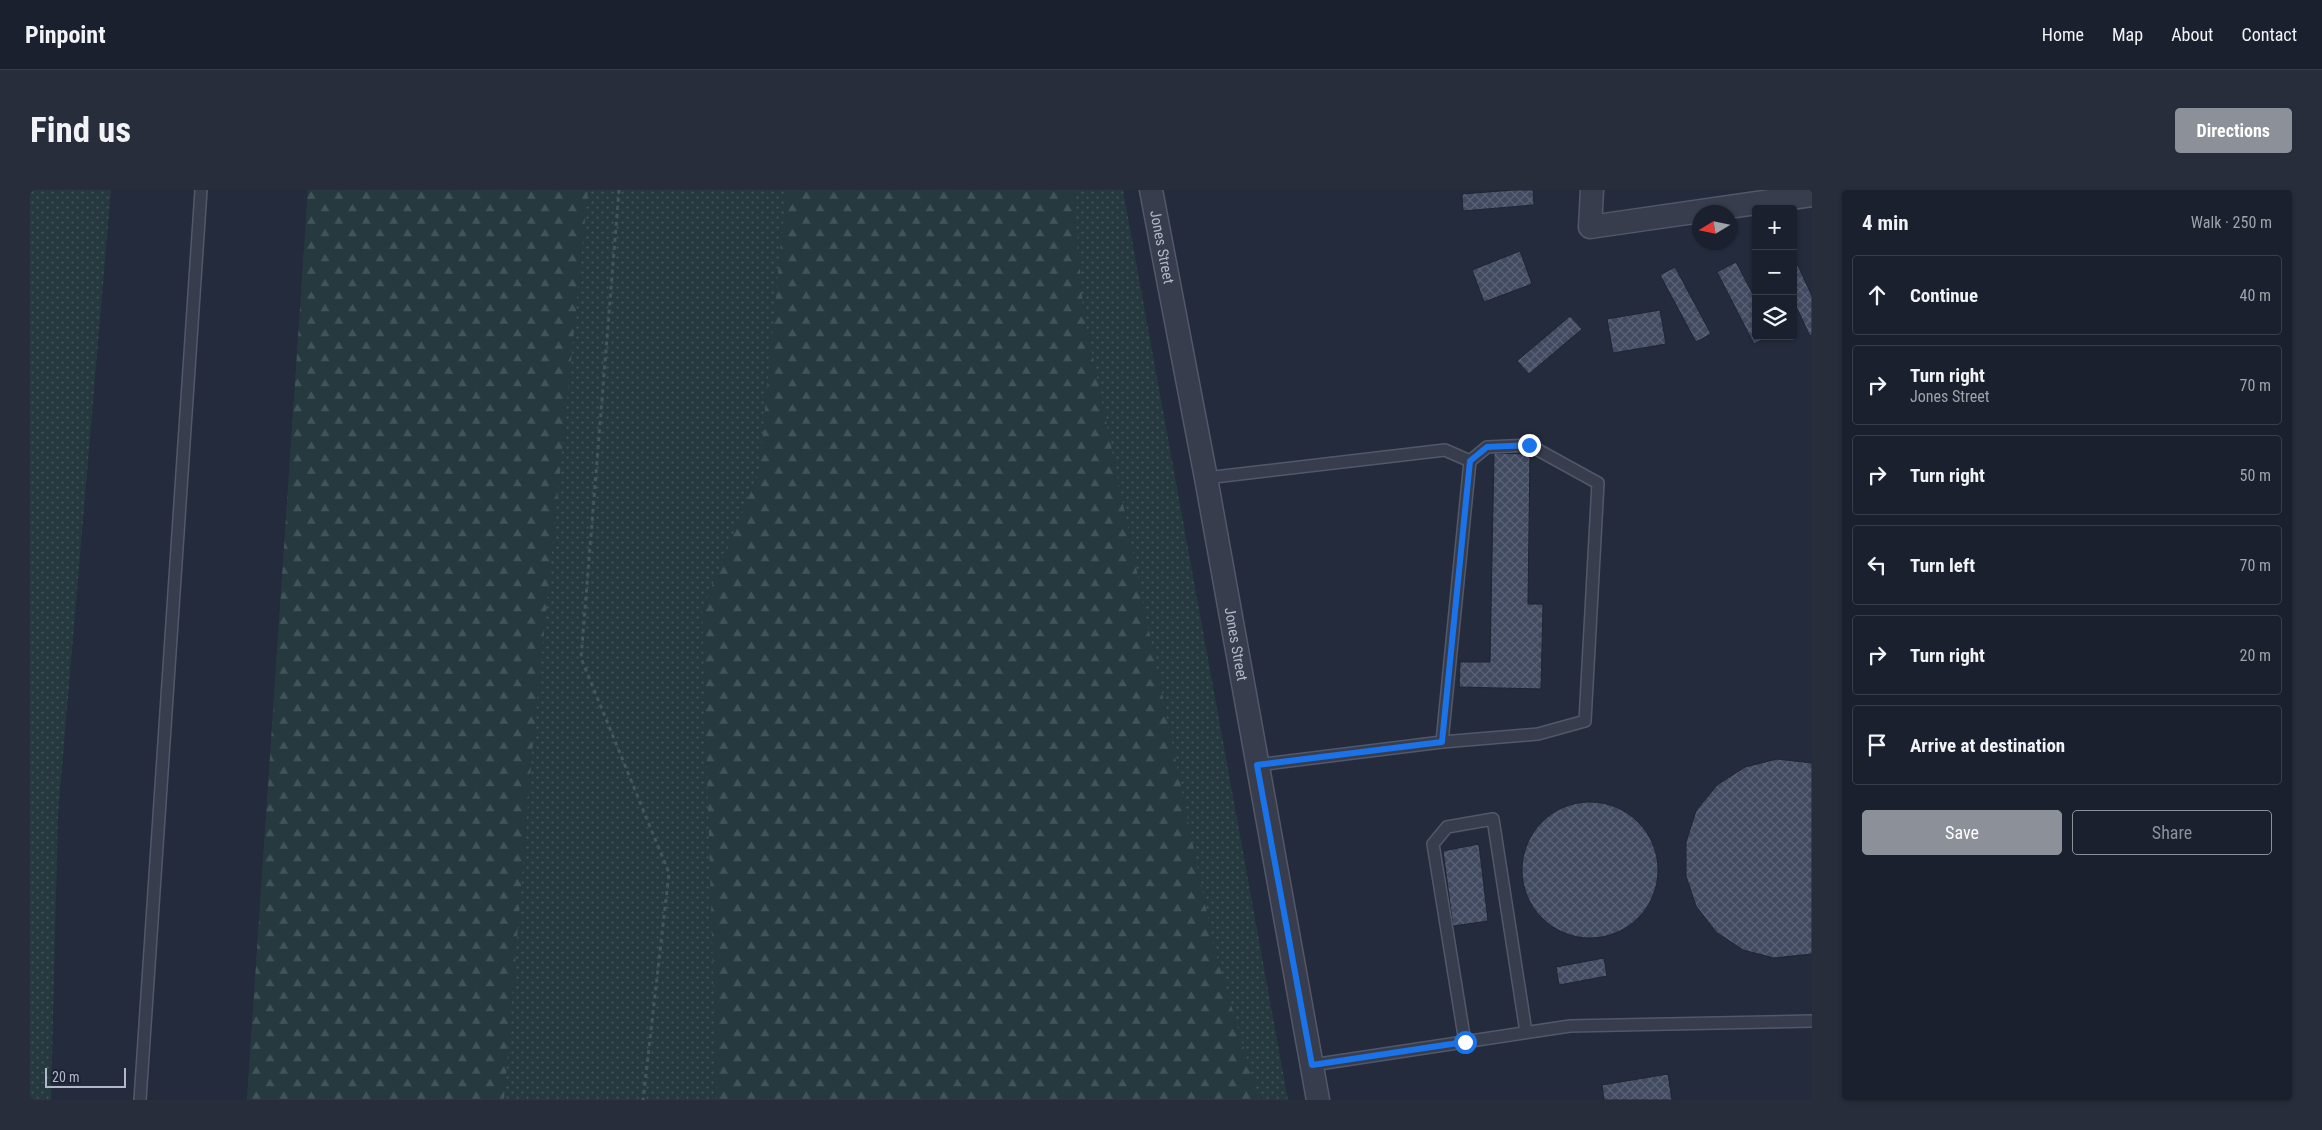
<!DOCTYPE html>
<html lang="en">
<head>
<meta charset="utf-8">
<style>
	body { margin:0; font-family:"Roboto Condensed",sans-serif; background:#272d3a; color:#f1f3f6 }
	.controls { position:absolute; right:15px; top:15px; display:grid; overflow:hidden; border-radius:5px; box-shadow:0 1px 4px #0004 }
	.controls button { width:45px; height:45px; display:grid; place-items:center; padding:0; border:0; border-bottom:1px solid #383e4a; background:#1a202e; color:#f1f3f6; font:25px sans-serif }
	.compass { position:absolute; left:1662px; top:15px; width:45px; height:45px; border-radius:50%; background:#1a202e; box-shadow:0 1px 4px #0004; rotate:260deg }
	.scale { position:absolute; left:15px; bottom:12px; width:81px; box-sizing:border-box; padding-left:5px; border:2px solid #b2b8c9; border-top:0; font-size:14px; line-height:18px; white-space:nowrap; color:#b2b8c9; -webkit-text-stroke:4px #1c2332; paint-order:stroke }
	.stop { position:absolute; width:15px; height:15px; margin:-11px; border:4px solid #1a73e8; border-radius:50%; background:#fff }
	.stop.end { background:#1a73e8; border-color:#fff; box-shadow:0 1px 5px #0008 }
	.list { margin:0; padding:0; list-style:none }
	h2 { display:flex; justify-content:space-between; align-items:center; height:65px; margin:0; padding:0 20px; font-size:21px }
	h2 small { font-size:16px; font-weight:400; color:#9fa3aa }
	.list li { display:grid; grid-template-columns:32px 1fr auto; gap:15px; align-items:center; box-sizing:border-box; height:80px; margin:0 10px 10px; padding:0 10px; border:1px solid #383e4a; border-radius:5px }
	.list b { display:block; font-size:19px; white-space:nowrap }
	.list p { margin:0; font-size:16px; white-space:nowrap; color:#9fa3aa }
	.list em { font-size:16px; font-style:normal; color:#9fa3aa }
	.actions { display:flex; gap:10px; padding:15px 20px }
	.actions a { flex:1; padding:11px 0; border:1px solid #8c9099; border-radius:5px; text-align:center; font-size:18px; color:#8c9099 }
	.actions .main { background:#8c9099; color:#fff }
	.icon { flex:none; width:28px; height:28px; fill:none; stroke:currentColor; stroke-width:2; stroke-linecap:round; stroke-linejoin:round }
	.map { position:relative; flex:none; width:1782px; height:910px; overflow:hidden; border-radius:5px }
	header { display:flex; align-items:center; gap:30px; box-sizing:border-box; height:70px; padding:0 25px; background:#1a202e; border-bottom:1px solid #383e4a }
	header strong { font-size:24px }
	nav { display:flex; gap:28px; margin-inline-start:auto; font-size:18px }
	.intro { display:flex; align-items:center; justify-content:space-between; box-sizing:border-box; height:120px; padding:0 30px }
	h1 { margin:0; font-size:35px }
	.button { padding:12px 22px; border-radius:5px; background:#8c9099; color:#fff; font-size:18px; font-weight:700 }
	main { display:flex; gap:30px; padding:0 30px }
	aside { flex:1; background:#1a202e; border-radius:5px; box-shadow:0 1px 4px #0004 }
	.map>svg:first-child { display:block }
	.grass { fill:url(#grass-dots) }
	.forest { fill:url(#forest-firs) }
	.building { fill:url(#building-cross-hatch); stroke:#1e2534 }
	.lines { fill:none; stroke-linecap:round; stroke-linejoin:round }
	.service-casing { stroke:#525868; stroke-width:14 }
	.minor-casing { stroke:#525868; stroke-width:25 }
	.path { stroke:#42565c; stroke-width:3; stroke-dasharray:4 4; stroke-linecap:butt }
	.service { stroke:#373d4d; stroke-width:11 }
	.minor { stroke:#373d4d; stroke-width:22 }
	.route { stroke:#1a73e8; stroke-width:6 }
	.labels { text-anchor:middle; dominant-baseline:central; stroke-width:4; stroke-linejoin:round; paint-order:stroke }
	.street-label { font-size:15px; fill:#b2b8c9; stroke:#1c2332 }
</style>
</head>
<body>
<header>
<strong>Pinpoint</strong>
<nav><a>Home</a><a>Map</a><a>About</a><a>Contact</a></nav>
</header>
<div class="intro"><h1>Find us</h1><a class="button">Directions</a></div>
<main>
<div class="map">
<svg width="1782" height="910" viewBox="0 0 1782 910">
	<defs>
		<pattern id="grass-dots" width="8" height="8" patternUnits="userSpaceOnUse" patternTransform="scale(1.25)"><rect width="8" height="8" fill="#25393e"/><path d="M2 2h.1M6 6h.1" fill="none" stroke="#425459" stroke-width="1.8" stroke-linecap="round"/></pattern>
		<pattern id="forest-firs" width="22" height="20" patternUnits="userSpaceOnUse" patternTransform="scale(1.25)"><rect width="22" height="20" fill="#25393e"/><path d="M5 1l3.5 6h-7zM16 11l3.5 6h-7z" fill="#425459"/></pattern>
		<pattern id="building-cross-hatch" width="8" height="8" patternUnits="userSpaceOnUse" patternTransform="scale(1.25)"><rect width="8" height="8" fill="#414a60"/><path d="M0 0l8 8M0 8l8-8" fill="none" stroke="#5a6275"/></pattern>
	</defs>
	<rect width="100%" height="100%" fill="#232b3d"/>
	<g class="grass">
		<path d="M0 0H81L28 625 21 910H0Z"/>
		<path d="M278 0H1093L1258 910H217Z"/>
	</g>
	<g class="forest">
		<path d="M278 0H558L502 564 474 910H217Z"/>
		<path d="M756 0H1044L1053 119 1184 757 1229 910H687L672 420 729 282Z"/>
	</g>
	<g class="building">
		<path d="M1484 0H1503L1504 15 1433 21 1432 4Z"/>
		<path d="M1490 61 1502 94 1454 112 1442 80Z"/>
		<path d="M1763 65 1782 106V145L1780 146 1763 110Z"/>
		<path d="M1706 72 1726 110V146H1739L1724 154 1687 82Z"/>
		<path d="M1645 77 1681 144 1666 152 1630 85Z"/>
		<path d="M1630 120 1636 154 1583 163 1577 129Z"/>
		<path d="M1540 126 1552 139 1499 184 1487 171Z"/>
		<path d="M1464 263 1500 264 1498 414H1513L1511 499 1429 497 1430 472H1460Z"/>
		<path d="M1747 569 1782 573V764L1744 768 1713 760 1686 742 1666 716 1656 686V652L1666 621 1687 595 1715 577Z"/>
		<circle cx="1560" cy="680" r="68"/>
		<path d="M1449 654 1458 731 1423 736 1413 661Z"/>
		<path d="M1574 768 1577 786 1529 795 1526 777Z"/>
		<path d="M1638 884 1642 910H1574L1572 895Z"/>
	</g>
	<g class="lines">
		<g class="service-casing">
			<g id="service">
				<path d="M1176 288 1415 260 1440 271 1412 552 1227 575"/>
				<path d="M1412 552 1508 544 1555 531 1568 293 1499 255 1457 257 1440 271"/>
				<path d="M1435 852 1403 654 1417 637 1463 629 1496 842"/>
				<path d="M1282 875 1540 836 1782 831"/>
				<path d="M110 910 171 0"/>
			</g>
		</g>
		<g class="minor-casing">
			<g id="minor">
				<path id="s1" d="M1121 0 1176 288 1288 910"/>
				<path d="M1562 0 1560 37 1782 5"/>
			</g>
		</g>
		<path class="path" d="M589 0 551 468 639 683 613 910"/>
		<use href="#service" class="service"/>
		<use href="#minor" class="minor"/>
	</g>
	<g class="lines">
		<path class="route" d="M1435 852 1282 875 1227 575 1412 552 1440 271 1457 257 1499 255"/>
	</g>
	<g class="labels">
		<g class="street-label">
			<text stroke="none"><textPath href="#s1" startOffset="58">Jones Street</textPath></text>
			<text stroke="none"><textPath href="#s1" startOffset="462">Jones Street</textPath></text>
		</g>
	</g>
</svg>
<div class="controls">
<button>+</button>
<button>−</button>
<button><svg class="icon" aria-label="layers" viewBox="0 0 24 24"><path d="M12 4l9 5-9 5-9-5zM3 14l9 5 9-5"/></svg></button>
</div>
<svg class="compass" viewBox="-18 -18 36 36"><path d="M0-13l5 13h-10z" fill="#e53935"/><path d="M0 13l5-13h-10z" fill="#9fa3aa"/></svg>
<div class="scale">20 m</div>
<div class="stop" style="left:1435px;top:852px"></div>
<div class="stop end" style="left:1499px;top:255px"></div>
</div>
<aside>
<h2>4 min<small>Walk · 250 m</small></h2>
<ul class="list">
<li><svg class="icon" aria-label="ahead" viewBox="0 0 24 24"><path d="M12 20V5M6 11l6-6 6 6"/></svg><div><b>Continue</b></div><em>40 m</em></li>
<li><svg class="icon" aria-label="right" viewBox="0 0 24 24"><path d="M7 20v-9h11M14 6l5 5-5 5"/></svg><div><b>Turn right</b><p>Jones Street</p></div><em>70 m</em></li>
<li><svg class="icon" aria-label="right" viewBox="0 0 24 24"><path d="M7 20v-9h11M14 6l5 5-5 5"/></svg><div><b>Turn right</b></div><em>50 m</em></li>
<li><svg class="icon" aria-label="left" viewBox="0 0 24 24"><path d="M17 20v-9H6M10 6l-5 5 5 5"/></svg><div><b>Turn left</b></div><em>70 m</em></li>
<li><svg class="icon" aria-label="right" viewBox="0 0 24 24"><path d="M7 20v-9h11M14 6l5 5-5 5"/></svg><div><b>Turn right</b></div><em>20 m</em></li>
<li><svg class="icon" aria-label="arrive" viewBox="0 0 24 24"><path d="M6 21V4h12l-3 4 3 4H6"/></svg><div><b>Arrive at destination</b></div></li>
</ul>
<div class="actions"><a class="main">Save</a><a>Share</a></div>
</aside>
</main>
</body>
</html>
